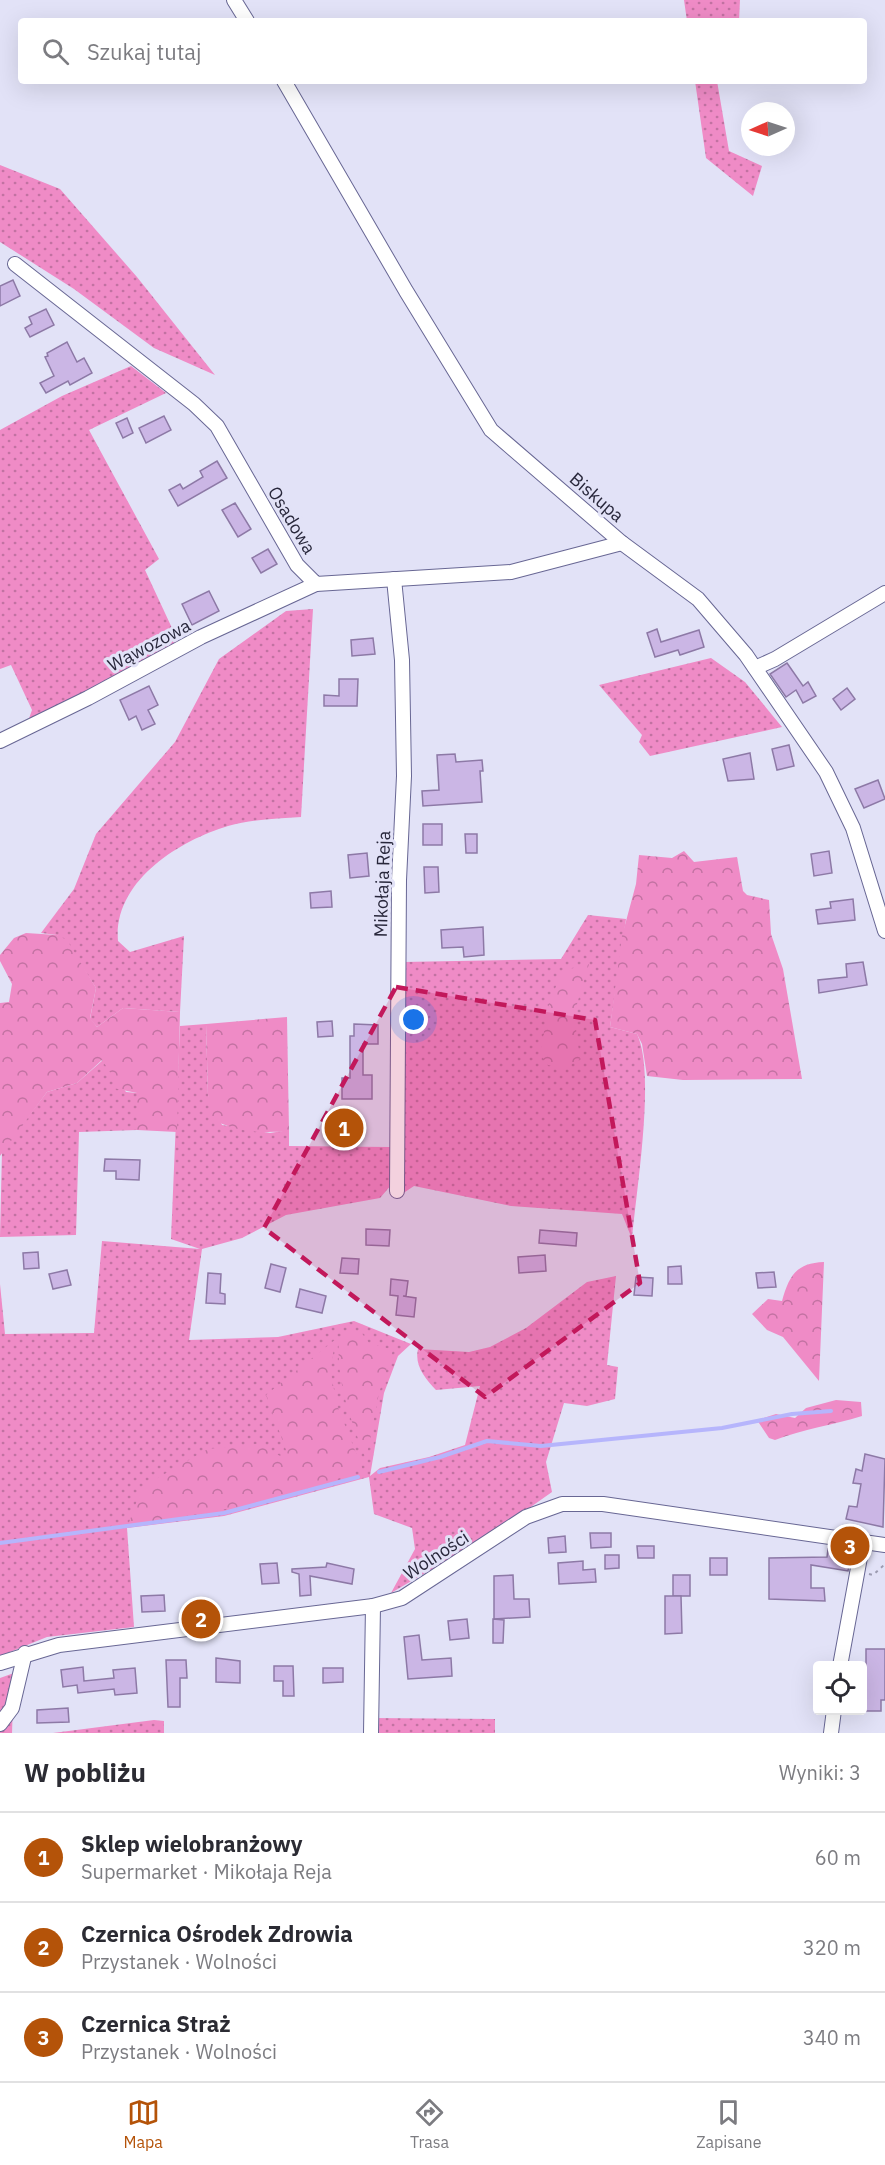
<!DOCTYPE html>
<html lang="pl">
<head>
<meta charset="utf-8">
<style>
	body { margin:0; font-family:"IBM Plex Sans",sans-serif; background:#f7f7f7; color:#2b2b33 }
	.controls { position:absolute; right:18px; bottom:18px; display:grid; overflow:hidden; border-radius:6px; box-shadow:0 6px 24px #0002 }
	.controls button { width:54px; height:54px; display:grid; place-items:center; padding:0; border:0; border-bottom:2px solid #e1e1e2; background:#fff; color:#2b2b33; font:30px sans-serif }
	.compass { position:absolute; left:741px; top:102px; width:54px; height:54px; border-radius:50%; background:#fff; box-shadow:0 6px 24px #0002; rotate:267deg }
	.you { position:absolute; left:414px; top:1020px; width:21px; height:21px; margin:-15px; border:4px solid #fff; border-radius:50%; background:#1a73e8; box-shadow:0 0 0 9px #1a73e833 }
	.badge { display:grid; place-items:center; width:39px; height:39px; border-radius:50%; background:#b45309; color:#fff; font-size:20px; font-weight:700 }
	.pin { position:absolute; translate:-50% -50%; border:3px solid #fff; box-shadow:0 2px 6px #0006 }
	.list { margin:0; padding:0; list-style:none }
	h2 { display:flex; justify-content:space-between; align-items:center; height:78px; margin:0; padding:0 24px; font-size:26px }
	h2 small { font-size:20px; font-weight:400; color:#7c7c81 }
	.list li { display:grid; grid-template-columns:39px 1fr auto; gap:18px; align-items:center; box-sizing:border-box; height:90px; padding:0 24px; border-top:2px solid #e1e1e2 }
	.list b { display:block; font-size:22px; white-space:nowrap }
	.list p { margin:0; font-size:20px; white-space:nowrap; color:#7c7c81 }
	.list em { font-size:20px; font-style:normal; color:#7c7c81 }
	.icon { flex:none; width:33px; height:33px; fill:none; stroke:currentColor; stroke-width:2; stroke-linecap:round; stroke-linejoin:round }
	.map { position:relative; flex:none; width:885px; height:1733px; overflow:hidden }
	.search { position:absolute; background:#fff; box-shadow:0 6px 24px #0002; left:18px; right:18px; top:18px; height:66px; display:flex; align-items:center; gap:15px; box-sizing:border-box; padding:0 21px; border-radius:6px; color:#7c7c81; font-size:22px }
	.sheet { height:348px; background:#fff }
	nav { display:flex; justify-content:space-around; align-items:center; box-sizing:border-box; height:84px; border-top:2px solid #e1e1e2; background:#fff; font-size:16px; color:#7c7c81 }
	nav a { display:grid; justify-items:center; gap:3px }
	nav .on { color:#b45309 }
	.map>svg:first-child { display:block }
	.grass { fill:url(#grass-dots) }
	.forest { fill:url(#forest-crowns) }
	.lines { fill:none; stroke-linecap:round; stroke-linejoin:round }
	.stream { stroke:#b6b5fc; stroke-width:4 }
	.building { fill:#cbb6e5; stroke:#8d79a6; stroke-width:1.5 }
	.minor-casing { stroke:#686794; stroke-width:16 }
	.path { stroke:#9c9bb0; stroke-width:2; stroke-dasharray:3 4.5; stroke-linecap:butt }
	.minor { stroke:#fff; stroke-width:14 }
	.marked { fill:#c2185b; fill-opacity:0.2; stroke:#c2185b; stroke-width:4.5; stroke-dasharray:12 8; stroke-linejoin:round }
	.labels { text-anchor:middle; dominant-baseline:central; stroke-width:6; stroke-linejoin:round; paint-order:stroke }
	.street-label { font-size:18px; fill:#28273b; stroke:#e2e2f7 }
</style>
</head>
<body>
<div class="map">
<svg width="885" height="1733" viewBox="0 0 885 1733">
	<defs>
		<pattern id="grass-dots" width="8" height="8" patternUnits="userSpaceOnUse" patternTransform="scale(1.5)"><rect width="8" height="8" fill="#ef8bc6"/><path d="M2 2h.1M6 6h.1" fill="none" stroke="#c272a2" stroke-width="1.8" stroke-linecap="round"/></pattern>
		<pattern id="forest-crowns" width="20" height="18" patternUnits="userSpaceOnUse" patternTransform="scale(1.5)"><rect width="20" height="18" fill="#ef8bc6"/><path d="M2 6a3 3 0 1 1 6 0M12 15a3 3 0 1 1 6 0" fill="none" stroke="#c272a2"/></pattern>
	</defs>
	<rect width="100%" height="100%" fill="#e2e2f7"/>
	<g class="grass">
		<path d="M684 0H740L739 21H687Z"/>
		<path d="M695 81H717L729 151 762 166 753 196 706 158Z"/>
		<path d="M0 165 60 189 137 277 215 375 154 348 74 289 0 242Z"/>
		<path d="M131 366 166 393 89 430 159 559 145 570 178 641 26 727 32 710 11 665 0 669V430L62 396Z"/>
		<path d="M313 609 301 817C277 819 251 819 228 826 178 841 113 882 118 941L130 952 184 936 180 1012 123 1008 97 1027 90 1019 96 988 78 960 57 935 41 933 74 889 96 834 175 742 219 659 286 611Z"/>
		<path d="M711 658 745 682 782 727 650 756 639 742 642 735 599 685Z"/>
		<path d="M588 915 626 919 610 1027 637 1034C656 1073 636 1191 632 1239L622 1214 511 1206 414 1186 402 1194 403 962 561 959Z"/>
		<path d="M206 1024 208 1095 222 1125 270 1133 289 1130V1146L390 1147 392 1184 380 1198 286 1215 242 1238 202 1249 189 1340 278 1337 354 1321 411 1344 398 1356 384 1393 370 1476 380 1468 429 1457 465 1445 480 1386 436 1390C426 1379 414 1366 418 1349L469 1352 490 1347 526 1328 587 1282 616 1276 607 1365 618 1367 615 1399 587 1406 564 1403 546 1462 552 1492 495 1532 391 1593 415 1549 412 1528 374 1514 369 1477 224 1516 127 1528 134 1627 47 1637 0 1656V1284L5 1334 94 1333 102 1241 200 1249 171 1239 180 1026Z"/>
		<path d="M103 1060 126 1092 137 1093V1130L79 1132 76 1235 0 1237 2 1151 47 1092 77 1083Z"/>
		<path d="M14 1673 12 1733H0V1678Z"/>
		<path d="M372 1718 495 1719V1733H373Z"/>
		<path d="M154 1720 164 1721V1733H53Z"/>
	</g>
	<g class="forest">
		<path d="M684 851 694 862 737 857 743 891 747 895 769 900 771 934 783 969 802 1079 683 1080 647 1076 642 1044 637 1034 610 1027 622 936 636 884 639 855 672 858Z"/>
		<path d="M26 933 57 935 67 940 96 988 90 1018 97 1027 123 1008 180 1012 177 1132 137 1130V1093L113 1088 114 1078 102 1060 77 1083 47 1092 0 1156V1003L9 1002 12 984 0 961V955L14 938Z"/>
		<path d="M589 964 574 1014 580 1059 564 1069 548 1065 540 1054 549 1004 562 971Z"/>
		<path d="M287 1017 289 1131C264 1133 233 1133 212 1118L208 1095 206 1024Z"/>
		<path d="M824 1262 819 1381 783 1337 767 1330 752 1314 768 1299 782 1301C789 1276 796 1263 824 1262Z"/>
		<path d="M348 1332H361L369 1343 393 1350 379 1393 366 1459C350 1418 336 1382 339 1338Z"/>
		<path d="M336 1339 330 1369 337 1405 362 1468C293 1503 202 1511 127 1528L142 1487 208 1449 257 1444 290 1461 266 1395Z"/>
		<path d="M836 1400 861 1402 862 1416C833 1425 803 1429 775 1440L769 1438 757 1420 776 1414 795 1418 806 1408Z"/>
	</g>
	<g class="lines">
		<g class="stream">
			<path d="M379 1472 440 1457 487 1441 541 1446 722 1428 792 1414 831 1411"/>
			<path d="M0 1543 224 1513 358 1477"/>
		</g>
	</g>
	<g class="building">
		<path d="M13 280 20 296 0 306V286Z"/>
		<path d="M46 309 54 325 30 337 25 328 32 324 29 317Z"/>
		<path d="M67 342 77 362 84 358 92 373 70 385 68 381 46 393 40 383 54 376 45 357 48 356 47 353Z"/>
		<path d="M164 416 171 430 146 443 139 428Z"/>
		<path d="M127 418 133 433 123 438 116 423Z"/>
		<path d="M217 461 227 478 178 506 169 490 180 484 183 489 203 477 200 471Z"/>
		<path d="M235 503 251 529 238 537 222 510Z"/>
		<path d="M268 549 277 564 261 573 252 558Z"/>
		<path d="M209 591 219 611 192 625 182 604Z"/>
		<path d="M657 629 661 642 699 630 704 647 680 655 678 650 655 657 647 633Z"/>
		<path d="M373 638 375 654 352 656 351 640Z"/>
		<path d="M787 663 803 686 808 682 816 696 803 703 796 690 786 697 770 674Z"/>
		<path d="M339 679H358L357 706H324V695L339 696Z"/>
		<path d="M149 686 158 705 148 710 155 724 142 730 136 716 129 720 120 700Z"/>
		<path d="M847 688 855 699 841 710 833 699Z"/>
		<path d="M789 745 794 766 777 770 772 749Z"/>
		<path d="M750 753 754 779 728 781 723 759Z"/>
		<path d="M455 754 456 762 482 760 483 771H480L482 802 423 806 422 791 439 790 437 755Z"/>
		<path d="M878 780 885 799 864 808 855 789Z"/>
		<rect x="423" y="824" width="19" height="21"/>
		<path d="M465 834H477V853H466Z"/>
		<path d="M829 851 832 873 814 876 811 854Z"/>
		<path d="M367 853 369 876 350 878 348 855Z"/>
		<path d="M424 867H438L439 892 425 893Z"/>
		<path d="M331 891 332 907 311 908 310 893Z"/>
		<path d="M853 899 855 920 818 924 816 910 831 908 830 902Z"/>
		<path d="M483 927 484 955 464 957 463 947 442 948 441 930Z"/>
		<path d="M863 962 867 985 819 993 818 980 847 977 846 964Z"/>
		<path d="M332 1021 333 1036 318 1037 317 1022Z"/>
		<path d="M354 1024 378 1025V1044H363V1075H372V1099H342V1078H350V1036H354Z"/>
		<path d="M105 1159 140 1160 139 1180 116 1179V1171H104Z"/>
		<path d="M366 1229 390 1230 389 1246 366 1245Z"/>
		<path d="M540 1230 577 1233 576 1246 539 1243Z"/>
		<path d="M38 1252 39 1268 24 1269 23 1253Z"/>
		<path d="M545 1255 546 1271 519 1273 518 1257Z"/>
		<path d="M342 1258 359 1259 358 1274 340 1273Z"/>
		<path d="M271 1264 286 1268 280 1292 265 1288Z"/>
		<path d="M681 1266 682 1284H668V1267Z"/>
		<path d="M67 1270 71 1285 53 1289 49 1274Z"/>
		<path d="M774 1272 776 1287 758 1288 756 1273Z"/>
		<path d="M208 1273 221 1274 220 1293 225 1294V1304L206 1303Z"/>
		<path d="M636 1277 653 1278 652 1296 634 1295Z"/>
		<path d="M391 1279 408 1281 406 1296H403L416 1298 414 1317 396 1315 398 1296 390 1295Z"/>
		<path d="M300 1289 326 1296 322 1313 296 1307Z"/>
		<path d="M865 1454 885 1459 883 1527 846 1519 849 1506 857 1507 861 1484 853 1483 856 1469 862 1471Z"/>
		<path d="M590 1533H611V1547L591 1548Z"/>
		<path d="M565 1536 566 1552 549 1553 548 1538Z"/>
		<path d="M637 1546H654V1558H638Z"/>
		<path d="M828 1549 852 1553 848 1571 811 1565V1588H824L825 1601 769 1599V1558L827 1557Z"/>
		<path d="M605 1555H619V1568L605 1569Z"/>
		<rect x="710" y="1558" width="17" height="17"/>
		<path d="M583 1561V1570L595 1569 596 1582 559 1584 558 1563Z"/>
		<path d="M277 1563 279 1583 262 1584 260 1564Z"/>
		<path d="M327 1563 354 1569 352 1584 310 1576 311 1595 300 1596 299 1574 292 1572V1569L326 1567Z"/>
		<path d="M513 1575 514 1599H529L530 1617 494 1619V1576Z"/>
		<rect x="673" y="1575" width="17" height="21"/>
		<path d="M164 1595 165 1611 142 1612 141 1596Z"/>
		<path d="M665 1596H681L682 1633 665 1634Z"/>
		<path d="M467 1619 469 1638 450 1640 448 1621Z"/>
		<path d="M493 1619 504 1620 503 1643H493Z"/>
		<path d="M419 1635 422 1660 451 1658 452 1676 408 1679 404 1637Z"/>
		<path d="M866 1649H885V1700H881V1711H862V1686H866Z"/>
		<path d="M216 1658 240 1661V1683L216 1682Z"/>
		<path d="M166 1660H186L187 1678H180V1707H168Z"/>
		<path d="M274 1666H293L294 1696H283V1681H274Z"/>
		<path d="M83 1667 84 1681 114 1678 113 1670 135 1668 137 1693 115 1695 114 1689 78 1693 77 1685 63 1687 61 1670Z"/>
		<path d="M323 1668H343V1682L323 1683Z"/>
		<path d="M68 1708 69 1722 37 1723V1710Z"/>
	</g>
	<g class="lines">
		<g class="minor-casing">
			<g id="minor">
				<path d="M234 0 247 21"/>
				<path d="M284 81 406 291 491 430 622 543 698 599 746 655 826 772 853 828 885 931"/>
				<path d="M15 264 194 404 217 426 297 565 316 584 511 572 622 543"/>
				<path d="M394 579 402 660 404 776 399 880 397 1191"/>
				<path d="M755 668 775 659 885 593"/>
				<path d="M0 741 88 698 201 637 316 584"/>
				<path d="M0 1663 59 1645 373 1606 402 1598 526 1517 562 1504H603L885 1545"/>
				<path d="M840 1666 863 1541"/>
				<path d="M0 1724 12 1708 25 1653"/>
				<path d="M371 1733 373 1606"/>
				<path d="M831 1733 834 1710"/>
			</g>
		</g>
		<path class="path" d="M869 1574 873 1575 885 1564"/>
		<use href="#minor" class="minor"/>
	</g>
	<path class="marked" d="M396 987 595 1020 640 1283 485 1397 264 1228Z"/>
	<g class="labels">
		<g class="street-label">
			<text transform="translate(597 497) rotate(41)">Biskupa</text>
			<text transform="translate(292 520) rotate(59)">Osadowa</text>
			<text transform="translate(149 645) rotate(-28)">Wąwozowa</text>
			<text transform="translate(382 884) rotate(-88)">Mikołaja Reja</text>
			<text transform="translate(436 1555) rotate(-33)">Wolności</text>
		</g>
	</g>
</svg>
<div class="controls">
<button><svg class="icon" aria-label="locate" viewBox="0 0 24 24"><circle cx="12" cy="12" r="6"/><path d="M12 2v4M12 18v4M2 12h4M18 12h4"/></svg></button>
</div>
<svg class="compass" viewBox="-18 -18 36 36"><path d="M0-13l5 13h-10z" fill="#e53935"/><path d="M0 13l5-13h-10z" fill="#7c7c81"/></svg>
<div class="you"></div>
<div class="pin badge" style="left:344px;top:1128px">1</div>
<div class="pin badge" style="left:201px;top:1619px">2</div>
<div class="pin badge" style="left:850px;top:1546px">3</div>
<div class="search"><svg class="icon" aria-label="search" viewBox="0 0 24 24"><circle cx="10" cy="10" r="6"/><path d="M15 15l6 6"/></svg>Szukaj tutaj</div>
</div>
<section class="sheet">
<h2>W pobliżu<small>Wyniki: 3</small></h2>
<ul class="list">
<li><span class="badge">1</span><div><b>Sklep wielobranżowy</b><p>Supermarket · Mikołaja Reja</p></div><em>60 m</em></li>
<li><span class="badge">2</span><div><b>Czernica Ośrodek Zdrowia</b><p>Przystanek · Wolności</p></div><em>320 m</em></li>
<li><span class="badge">3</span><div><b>Czernica Straż</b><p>Przystanek · Wolności</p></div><em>340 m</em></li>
</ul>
</section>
<nav>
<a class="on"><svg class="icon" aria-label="map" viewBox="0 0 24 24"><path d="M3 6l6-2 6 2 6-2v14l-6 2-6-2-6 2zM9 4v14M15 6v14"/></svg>Mapa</a>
<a><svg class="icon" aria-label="directions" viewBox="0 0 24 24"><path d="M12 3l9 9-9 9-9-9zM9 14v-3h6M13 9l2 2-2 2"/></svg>Trasa</a>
<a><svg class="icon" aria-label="saved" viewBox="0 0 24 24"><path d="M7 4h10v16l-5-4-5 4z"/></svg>Zapisane</a>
</nav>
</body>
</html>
